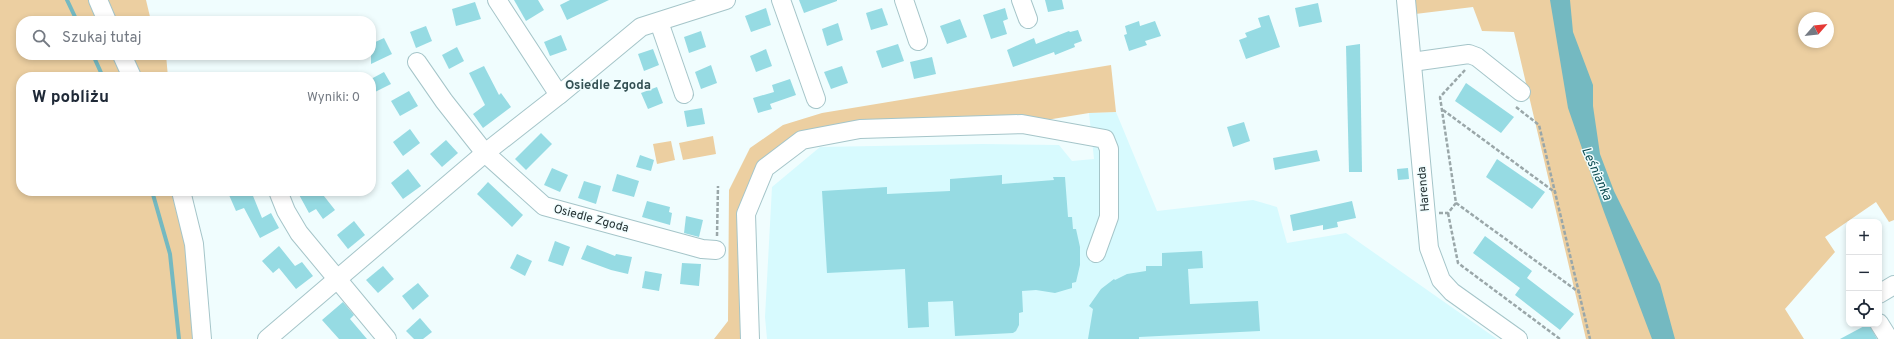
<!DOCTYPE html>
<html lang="pl">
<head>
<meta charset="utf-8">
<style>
	body { margin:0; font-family:Overpass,sans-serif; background:#f2f2f3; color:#1f2937 }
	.controls { position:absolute; right:12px; bottom:12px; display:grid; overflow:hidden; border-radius:8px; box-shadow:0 2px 6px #0003 }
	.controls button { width:36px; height:36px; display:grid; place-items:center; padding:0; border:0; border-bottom:1px solid #e0e1e3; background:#fff; color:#1f2937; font:20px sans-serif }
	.compass { position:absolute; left:1798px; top:12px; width:36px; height:36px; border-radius:50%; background:#fff; box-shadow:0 2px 6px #0003; rotate:62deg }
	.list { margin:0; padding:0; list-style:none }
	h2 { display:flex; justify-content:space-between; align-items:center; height:52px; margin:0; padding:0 16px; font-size:17px }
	h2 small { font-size:13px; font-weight:400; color:#747a83 }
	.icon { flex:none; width:22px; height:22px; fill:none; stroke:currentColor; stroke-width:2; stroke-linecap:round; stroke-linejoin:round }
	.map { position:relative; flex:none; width:1894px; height:339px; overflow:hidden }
	.search { position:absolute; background:#fff; box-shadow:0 2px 6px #0003; left:16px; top:16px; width:360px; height:44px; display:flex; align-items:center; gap:10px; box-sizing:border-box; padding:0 14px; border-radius:16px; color:#747a83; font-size:15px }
	.panel { position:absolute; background:#fff; box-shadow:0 2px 6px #0003; left:16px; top:72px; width:360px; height:124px; border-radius:16px }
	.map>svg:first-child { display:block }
	.built { fill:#d7fafe }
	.green { fill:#eccfa1; fill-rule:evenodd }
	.water { fill:#74b9c1 }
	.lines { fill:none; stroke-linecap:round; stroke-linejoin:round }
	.stream { stroke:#74b9c1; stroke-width:4 }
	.building { fill:#96dbe3 }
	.minor-casing { stroke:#a5c5c9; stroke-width:20 }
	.path { stroke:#9aa7a9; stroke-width:2.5; stroke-dasharray:4 2; stroke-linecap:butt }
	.minor { stroke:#fff; stroke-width:18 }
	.labels { text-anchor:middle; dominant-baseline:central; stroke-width:3; stroke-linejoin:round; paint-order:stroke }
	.street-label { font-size:12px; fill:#253234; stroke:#f0fdfe }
	.neighbourhood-label { font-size:13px; font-weight:bold; fill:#335053; stroke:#f0fdfe }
	.water-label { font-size:13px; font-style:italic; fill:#0d4c52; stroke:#f0fdfe }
</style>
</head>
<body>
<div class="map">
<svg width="1894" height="339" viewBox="0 0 1894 339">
	<rect width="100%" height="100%" fill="#f0fdfe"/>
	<path class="built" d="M1116 112 1157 211 1253 200 1277 207 1287 243 1346 233 1497 339H767L765 317 772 187 820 147 983 144 1059 145 1072 161 1094 159 1089 113Z"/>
	<g class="green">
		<path d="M0 0H146L151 21H21V55H166L168 77H21V191H181L202 339H0Z"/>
		<path d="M1406 0H1894V220L1889 222 1876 202 1825 237 1835 252 1785 309 1804 339H1586L1514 32 1482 31 1473 7 1407 15ZM1804 18H1828V42H1804Z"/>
		<path d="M1111 65 1116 112 1089 113 1022 124 802 140 765 168 746 214 750 339H714L728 321 729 190 750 148 783 125 822 113Z"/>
		<path d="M713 136 716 154 683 160 679 143Z"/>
		<path d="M671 141 675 160 657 164 653 144Z"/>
	</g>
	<path class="water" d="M1550 0H1570L1573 32 1593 85V106L1600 154 1614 191 1660 284 1675 339H1652L1604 212 1568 108Z"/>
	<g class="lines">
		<g class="stream">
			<path d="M67 0 77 21"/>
			<path d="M93 55 103 77"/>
			<path d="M152 191 170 254 179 339"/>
		</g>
	</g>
	<g class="building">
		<path d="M514 0H538L544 10 526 21Z"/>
		<path d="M570 0H609L567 20 560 5Z"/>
		<path d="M799 0H837V1L804 13Z"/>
		<path d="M1045 0H1062L1064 9 1048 12Z"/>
		<path d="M475 2 481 19 456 26 452 9Z"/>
		<path d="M1318 3 1322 22 1299 27 1295 8Z"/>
		<path d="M766 8 771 25 751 32 745 16Z"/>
		<path d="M882 8 888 25 871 30 866 13Z"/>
		<path d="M1005 8 1008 19 1003 21 1007 34 991 39 983 15Z"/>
		<path d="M1269 15 1280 47 1246 59 1239 40 1247 37 1245 33 1261 27 1258 18Z"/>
		<path d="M960 19 967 37 947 44 940 26Z"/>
		<path d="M1139 21 1140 26 1155 21 1161 36 1145 41 1147 45 1129 51 1124 35 1127 34 1125 26Z"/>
		<path d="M838 23 843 40 827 46 822 29Z"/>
		<path d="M426 26 432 41 416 48 410 32Z"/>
		<path d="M1078 30 1082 41 1074 44 1075 47 1055 55 1054 52 1013 67 1007 50 1034 38 1036 44 1069 31 1070 32Z"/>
		<path d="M701 31 706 47 689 53 684 37Z"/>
		<path d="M561 35 567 50 550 56 544 42Z"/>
		<path d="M384 38 392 54 371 64V44Z"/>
		<path d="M898 44 904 61 882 68 876 51Z"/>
		<path d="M1360 44 1362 172H1349L1346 46Z"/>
		<path d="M457 47 464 61 449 69 442 55Z"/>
		<path d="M653 49 659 65 644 71 638 54Z"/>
		<path d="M766 49 772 66 756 72 750 56Z"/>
		<path d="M932 57 936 74 914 79 910 62Z"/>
		<path d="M711 65 717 83 701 89 695 72Z"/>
		<path d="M484 66 499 95 501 93 511 107 483 128 473 114 485 105 469 73Z"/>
		<path d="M842 66 848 83 831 89 824 72Z"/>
		<path d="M384 72 391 84 371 94V79Z"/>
		<path d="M790 79 796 95 770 104 772 109 758 113 753 98 774 92 772 85Z"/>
		<path d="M1466 83 1514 117 1501 133 1455 101Z"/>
		<path d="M657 87 663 103 648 109 641 93Z"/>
		<path d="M409 91 418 106 400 116 391 101Z"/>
		<path d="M702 108 705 124 687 127 684 111Z"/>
		<path d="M1244 122 1250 141 1233 147 1227 127Z"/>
		<path d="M410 129 420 143 403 156 393 142Z"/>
		<path d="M541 133 552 144 526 170 515 159Z"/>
		<path d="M446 140 458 153 442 167 430 154Z"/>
		<path d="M1317 150 1320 161 1275 170 1273 158Z"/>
		<path d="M640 155 654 160 651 171 636 167Z"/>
		<path d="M1497 159 1545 192 1532 209 1486 177Z"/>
		<path d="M552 168 568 175 560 192 544 185Z"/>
		<path d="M1408 168 1409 179 1398 180 1397 169Z"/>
		<path d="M408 169 421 186 403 199 391 183Z"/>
		<path d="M617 174 639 181 634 197 612 191Z"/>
		<path d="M1002 175V184L1054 180 1053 177H1065L1068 217H1072L1073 229H1076L1080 247V265L1076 282 1072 283V288L1055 293 1036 290 1022 291 1023 312 1019 313V325L1016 331 1013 333 955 336 953 301 928 302 929 327 908 328 905 269 827 273 822 191 887 187V194L950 191V179Z"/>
		<path d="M584 181 601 186 596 204 578 198Z"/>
		<path d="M488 182 523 215 512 227 477 194Z"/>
		<path d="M239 191H251L262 218 271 213 279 228 260 238 244 208 236 211 229 195Z"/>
		<path d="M297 191H320L335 210 323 219 316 209 309 213Z"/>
		<path d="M647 201 670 207 669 212 672 213 670 225 642 217Z"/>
		<path d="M1352 201 1356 218 1337 222 1338 227 1323 230V225L1293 231 1290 215Z"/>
		<path d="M686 216 703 220 699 237 684 233Z"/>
		<path d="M354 221 365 235 348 249 337 235Z"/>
		<path d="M1485 236 1532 271 1527 278 1574 314 1560 330 1515 295 1520 288 1473 253Z"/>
		<path d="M555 241 570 247 563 266 548 261Z"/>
		<path d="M587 245 615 256 616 254 632 257 628 274 611 270 581 259Z"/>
		<path d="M279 246 295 266 302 262 313 276 296 289 279 268 273 273 262 261Z"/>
		<path d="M1202 251 1203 268 1188 269 1190 304 1258 301 1260 331 1139 337V339H1088L1093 309 1089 306 1101 289 1114 279 1115 280 1127 274 1146 271V266H1162V253Z"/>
		<path d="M517 254 532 261 525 276 510 268Z"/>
		<path d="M682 263 701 264 699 286 680 284Z"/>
		<path d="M383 266 394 279 378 293 366 280Z"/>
		<path d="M645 271 662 274 659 291 642 288Z"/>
		<path d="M418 283 429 296 413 310 402 296Z"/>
		<path d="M343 302 354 315 350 319 367 339H339L322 320Z"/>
		<path d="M420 318 432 332 423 339H414L406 331Z"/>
		<path d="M1869 324 1877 339H1840L1868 324Z"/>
	</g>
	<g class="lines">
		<g class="minor-casing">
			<g id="minor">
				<path d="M98 0 107 21"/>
				<path d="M497 0 559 95"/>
				<path d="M781 0 816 99"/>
				<path d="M904 0 918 41"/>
				<path d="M1021 0 1028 19"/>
				<path d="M1406 0 1429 248 1441 280 1452 292 1518 339"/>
				<path d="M659 22 684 94"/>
				<path d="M122 55 132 77"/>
				<path d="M417 62 444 101 485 153 544 206 702 249 716 250"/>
				<path d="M1412 62 1469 54 1477 57 1521 92"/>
				<path d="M181 191 194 244 202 339"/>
				<path d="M278 191 286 211 299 233 387 339"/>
				<path d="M1879 294 1894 285"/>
				<path d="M1879 323 1889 339"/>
				<path d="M267 339 485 153 559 95 641 27 726 0"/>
				<path d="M750 339 746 214 765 168 802 140 860 129 1022 124 1105 139 1109 149V217L1096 253"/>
			</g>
		</g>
		<g class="path">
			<path d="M1516 107 1539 125 1590 339"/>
			<path d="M1443 110 1556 193"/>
			<path d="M1456 203 1580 293"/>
			<path d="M1439 213H1448L1456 203 1440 97 1465 70"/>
			<path d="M1448 213 1458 263 1560 339"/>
			<path d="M717 236 718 186"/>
		</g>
		<use href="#minor" class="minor"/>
	</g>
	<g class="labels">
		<g class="street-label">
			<text transform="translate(1424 189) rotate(-95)">Harenda</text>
			<text transform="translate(591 219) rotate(15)">Osiedle Zgoda</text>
		</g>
		<g class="neighbourhood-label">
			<text x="608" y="86">Osiedle Zgoda</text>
		</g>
		<g class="water-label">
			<text transform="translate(1596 174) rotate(66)">Leśnianka</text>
		</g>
	</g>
</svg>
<div class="controls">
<button>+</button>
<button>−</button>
<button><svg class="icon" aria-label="locate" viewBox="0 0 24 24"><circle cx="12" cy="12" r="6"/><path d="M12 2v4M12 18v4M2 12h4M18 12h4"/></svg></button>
</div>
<svg class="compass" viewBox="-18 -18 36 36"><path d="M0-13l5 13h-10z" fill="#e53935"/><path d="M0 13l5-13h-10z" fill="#747a83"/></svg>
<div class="search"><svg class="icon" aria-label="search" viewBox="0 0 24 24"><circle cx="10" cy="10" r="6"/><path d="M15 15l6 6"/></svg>Szukaj tutaj</div>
<section class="panel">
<h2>W pobliżu<small>Wyniki: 0</small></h2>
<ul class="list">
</ul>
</section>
</div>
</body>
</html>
